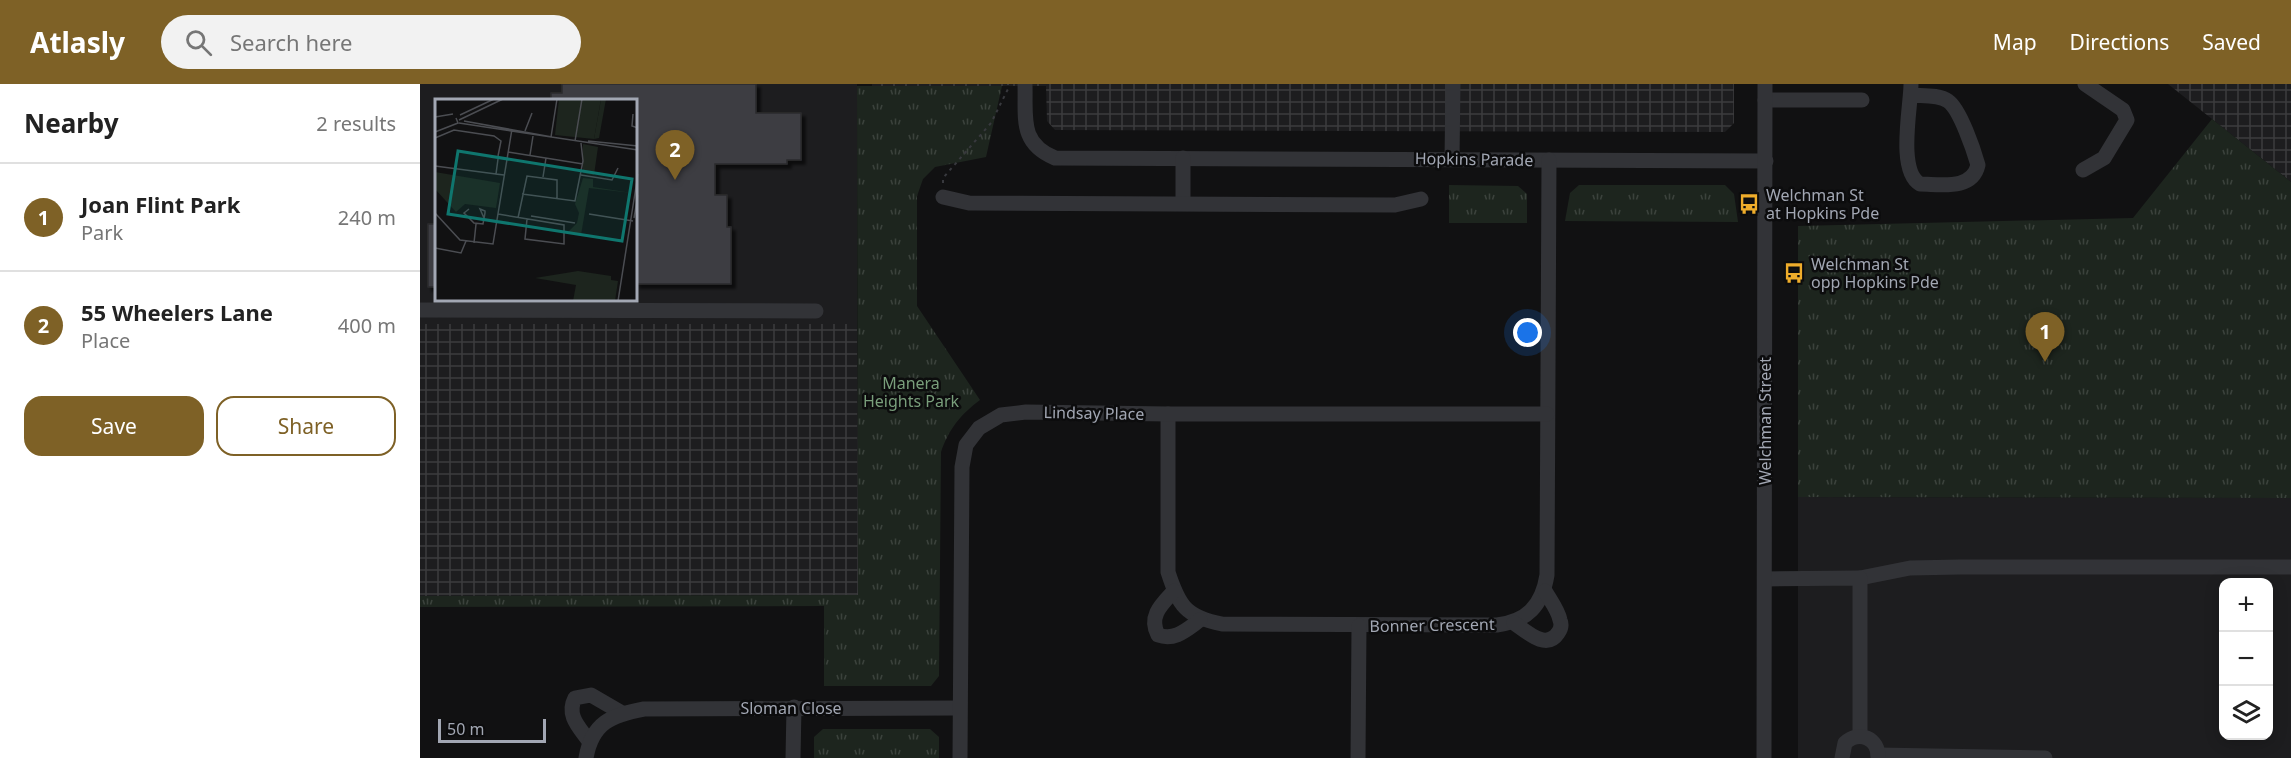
<!DOCTYPE html>
<html lang="en">
<head>
<meta charset="utf-8">
<style>
	body { margin:0; font-family:"Noto Sans",sans-serif; background:#f2f2f2; color:#222 }
	.controls { position:absolute; right:18px; bottom:18px; display:grid; overflow:hidden; border-radius:12px; box-shadow:0 3px 15px #0003 }
	.controls button { width:54px; height:54px; display:grid; place-items:center; padding:0; border:0; border-bottom:2px solid #e0e0e0; background:#fff; color:#222; font:30px sans-serif }
	.scale { position:absolute; left:18px; bottom:15px; width:108px; box-sizing:border-box; padding-left:6px; border:3px solid #a2a7b3; border-top:0; font-size:16px; line-height:21px; white-space:nowrap; color:#a2a7b3; -webkit-text-stroke:4px #0c0c0d; paint-order:stroke }
	.you { position:absolute; left:1108px; top:249px; width:21px; height:21px; margin:-15px; border:4px solid #fff; border-radius:50%; background:#1a73e8; box-shadow:0 0 0 9px #1a73e833 }
	.badge { display:grid; place-items:center; width:39px; height:39px; border-radius:50%; background:#7e6126; color:#fff; font-size:20px; font-weight:700 }
	.pin { position:absolute; translate:-50% -50px; filter:drop-shadow(0 2px 3px #0008) }
	.pin::after { content:''; position:absolute; top:32px; width:21px; height:18px; background:inherit; clip-path:polygon(0 0,100% 0,50% 100%) }
	.list { margin:0; padding:0; list-style:none }
	h2 { display:flex; justify-content:space-between; align-items:center; height:78px; margin:0; padding:0 24px; font-size:26px }
	h2 small { font-size:20px; font-weight:400; color:#767676 }
	.list li { display:grid; grid-template-columns:39px 1fr auto; gap:18px; align-items:center; box-sizing:border-box; height:108px; padding:0 24px; border-top:2px solid #e0e0e0 }
	.list b { display:block; font-size:22px; white-space:nowrap }
	.list p { margin:0; font-size:20px; white-space:nowrap; color:#767676 }
	.list em { font-size:20px; font-style:normal; color:#767676 }
	.actions { display:flex; gap:12px; padding:18px 24px }
	.actions a { flex:1; padding:14px 0; border:2px solid #7e6126; border-radius:18px; text-align:center; font-size:21px; color:#7e6126 }
	.actions .main { background:#7e6126; color:#fff }
	.icon { flex:none; width:33px; height:33px; fill:none; stroke:currentColor; stroke-width:2; stroke-linecap:round; stroke-linejoin:round }
	.map { position:relative; flex:none; width:1871px; height:674px; overflow:hidden }
	header { display:flex; align-items:center; gap:36px; box-sizing:border-box; height:84px; padding:0 30px; background:#7e6126; color:#fff }
	header strong { font-size:28px }
	nav { display:flex; gap:33px; margin-inline-start:auto; font-size:21px }
	.search { width:420px; height:54px; background:#f2f2f2; display:flex; align-items:center; gap:15px; box-sizing:border-box; padding:0 21px; border-radius:33px; color:#767676; font-size:22px }
	main { display:flex }
	aside { flex:1; background:#fff }
	.map>svg:first-child { display:block }
	.built { fill:#1d1d1f; fill-rule:evenodd }
	.industrial { fill:url(#industrial-grid) }
	.grass { fill:url(#grass-tufts) }
	.building { fill:#3d3e42; stroke:#2b2b2e; stroke-width:1.5; filter:url(#shadow) }
	.lines { fill:none; stroke-linecap:round; stroke-linejoin:round }
	.path { stroke:#38393e; stroke-width:2; stroke-dasharray:3 4.5; stroke-linecap:butt }
	.minor { stroke:#323337; stroke-width:15 }
	.labels { text-anchor:middle; dominant-baseline:central; stroke-width:5; stroke-linejoin:round; paint-order:stroke }
	.street-label { font-size:16px; fill:#a2a7b3; stroke:#0c0c0d }
	.poi-label { font-size:16px; fill:#a2a7b3; stroke:#0c0c0d; text-anchor:start }
	.park-label { font-size:16px; fill:#799e7b; stroke:#0c0c0d }
	.inset-road { fill:none; stroke:#4b4d52; stroke-width:1.5 }
	.view { fill:#0f766e; fill-opacity:0.15; stroke:#0f766e; stroke-width:3 }
	.inset-edge { fill:none; stroke:#a2a7b3; stroke-width:3 }
</style>
</head>
<body>
<header>
<strong>Atlasly</strong>
<div class="search"><svg class="icon" aria-label="search" viewBox="0 0 24 24"><circle cx="10" cy="10" r="6"/><path d="M15 15l6 6"/></svg>Search here</div>
<nav><a>Map</a><a>Directions</a><a>Saved</a></nav>
</header>
<main>
<aside>
<h2>Nearby<small>2 results</small></h2>
<ul class="list">
<li><span class="badge">1</span><div><b>Joan Flint Park</b><p>Park</p></div><em>240 m</em></li>
<li><span class="badge">2</span><div><b>55 Wheelers Lane</b><p>Place</p></div><em>400 m</em></li>
</ul>
<div class="actions"><a class="main">Save</a><a>Share</a></div>
</aside>
<div class="map">
<svg width="1871" height="674" viewBox="0 0 1871 674">
	<defs>
		<pattern id="industrial-grid" width="8" height="8" patternUnits="userSpaceOnUse" patternTransform="scale(1.5)"><rect width="8" height="8" fill="#1d1d1f"/><path d="M0 4h8M4 0v8" fill="none" stroke="#3b3b3d"/></pattern>
		<pattern id="grass-tufts" width="24" height="20" patternUnits="userSpaceOnUse" patternTransform="scale(1.5)"><rect width="24" height="20" fill="#1d251e"/><path d="M3 7l-1-3M5 7V3M7 7l1-3M15 17l-1-3M17 17v-4M19 17l1-3" fill="none" stroke="#3b423c"/></pattern>
		<filter id="shadow"><feDropShadow dx="4" dy="4" stdDeviation="1.5" flood-color="#0009"/></filter>
	</defs>
	<rect width="100%" height="100%" fill="#111112"/>
	<g class="built">
		<path d="M0 0H437V240H0ZM16 16H216V216H16Z"/>
		<path d="M1378 413 1871 414V674H1378ZM1804 498H1848V652H1804Z"/>
	</g>
	<g class="industrial">
		<path d="M452 0H1314V39L1305 48 635 46 627 37 626 2H452Z"/>
		<path d="M1748 0H1871V98Z"/>
		<path d="M0 240H437L438 511 0 512Z"/>
	</g>
	<g class="grass">
		<path d="M437 2H582L566 73 515 83 503 95 497 112V222L560 316C540 331 529 345 521 368L519 592 511 602H404V522L0 523V512L438 511Z"/>
		<path d="M1792 35 1871 98V414L1378 413V142L1713 134Z"/>
		<path d="M1029 101 1098 102 1107 110V139H1029Z"/>
		<path d="M1159 101H1305L1314 110 1318 138 1145 137 1150 109Z"/>
		<path d="M403 645H510L519 653V674H394V653Z"/>
	</g>
	<g class="building">
		<path d="M142 0H336V29H381V76H367V80H295V111H307V143H311V200H216V16H131V9H142Z"/>
		<rect x="8" y="140" width="8" height="63"/>
	</g>
	<g class="lines">
		<path class="path" d="M523 99V94L571 39 588 5V0"/>
		<g class="minor">
			<path d="M605 0C606 34 599 59 635 74L1346 77"/>
			<path d="M1491 11C1502 12 1519 10 1528 17 1540 25 1554 67 1558 81 1552 107 1520 100 1500 100 1477 87 1491 22 1491 0"/>
			<path d="M1345 16H1442"/>
			<path d="M763 74V119"/>
			<path d="M1032 75 1033 0"/>
			<path d="M1663 86 1684 74 1707 36 1703 26 1665 0"/>
			<path d="M523 113 549 119 975 121 1001 115"/>
			<path d="M0 226 396 227"/>
			<path d="M748 330V488C759 522 766 533 802 540L1077 541C1107 537 1122 522 1127 491L1129 76"/>
			<path d="M1440 494 1490 484 1540 483H1871"/>
			<path d="M1345 495 1440 494V652"/>
			<path d="M754 507C742 520 728 532 738 551 755 557 766 546 780 536"/>
			<path d="M1094 539C1106 547 1126 567 1138 549 1141 545 1142 541 1140 536 1138 526 1130 516 1125 507"/>
			<path d="M169 657C159 643 146 631 155 614L171 611 202 629"/>
			<path d="M1458 671 1625 674"/>
			<path d="M166 674C172 639 191 631 224 625L539 624"/>
			<path d="M373 674 374 623"/>
			<path d="M540 674 542 383 546 361 559 344 581 331 606 328 748 330H1127"/>
			<path d="M938 674 939 542"/>
			<path d="M1344 674 1345 0"/>
			<path d="M1422 674 1425 659C1439 646 1459 654 1458 674"/>
		</g>
	</g>
	<defs>
		<g id="bus-bare" transform="scale(1.62)"><path d="M-5-6H5V4H4V6H2V4H-2V6H-4V4H-5ZM-3.5-4V0h7V-4ZM-3.5 1.2v1.5H-2V1.2ZM2 1.2v1.5H3.5V1.2Z" fill="#efad2b" stroke="#0c0c0d" stroke-width="2.5" paint-order="stroke"/></g>
	</defs>
	<g fill-rule="evenodd">
		<use href="#bus-bare" x="1329" y="120"/>
		<use href="#bus-bare" x="1374" y="189"/>
	</g>
	<g class="labels">
		<g class="street-label">
			<text transform="translate(1054 75) rotate(1)">Hopkins Parade</text>
			<text transform="translate(674 329) rotate(1)">Lindsay Place</text>
			<text transform="translate(1345 337) rotate(-90)">Welchman Street</text>
			<text transform="translate(1012 541) rotate(-1)">Bonner Crescent</text>
			<text x="371" y="624">Sloman Close</text>
		</g>
		<g class="poi-label">
			<text x="1346" y="111">Welchman St<tspan x="1346" dy="18">at Hopkins Pde</tspan></text>
			<text x="1391" y="180">Welchman St<tspan x="1391" dy="18">opp Hopkins Pde</tspan></text>
		</g>
		<g class="park-label">
			<text x="491" y="299">Manera<tspan x="491" dy="18">Heights Park</tspan></text>
		</g>
	</g>
	<g transform="translate(15 15)">
		<rect width="202" height="202" fill="#111112"/>
		<path d="M166 0H171L164 39 159 40ZM148 45 163 48 159 76 148 74ZM0 73 65 84 61 109 30 105 21 113 0 90ZM148 79 158 80V88L197 94 154 89 146 136 133 133 142 124 144 114 140 105ZM143 172 176 177V181L183 182 180 202H138L141 186 100 179Z" fill="#1d251e"/>
		<path d="M124 0H166L159 40 120 36Z" fill="#1d251e"/>
		<path class="inset-road" d="M198 15 197 27 203 29M25 16 59 0M0 18 18 15M24 21 68 0M29 22 117 38M24 24 203 51M90 32 97 14M0 33 23 24 21 19M116 38 122 0M0 39 19 31 59 37 66 42 63 57M140 42 147 0M153 42 203 47M73 53 148 65M95 56 98 37M63 60 61 75 69 76M0 67 61 75M146 76 177 81 183 69M108 78 111 59M87 95 140 102 148 62 146 44M34 110 29 114 39 124 48 125 50 114V112L45 110 49 119M0 114 25 141 58 145 77 30M63 115 129 126V145L90 140 92 120M154 115 198 122M96 117 140 124M83 119 92 77 122 81V100M199 119 203 96M39 144 41 125M0 149 26 154 31 142M183 202 203 75"/>
		<path class="view" d="M23 52 197 80 187 142 13 115Z"/>
		<rect width="202" height="202" class="inset-edge"/>
	</g>
</svg>
<div class="controls">
<button>+</button>
<button>−</button>
<button><svg class="icon" aria-label="layers" viewBox="0 0 24 24"><path d="M12 4l9 5-9 5-9-5zM3 14l9 5 9-5"/></svg></button>
</div>
<div class="scale">50 m</div>
<div class="you"></div>
<div class="pin badge" style="left:1625px;top:278px">1</div>
<div class="pin badge" style="left:255px;top:96px">2</div>
</div>
</main>
</body>
</html>
